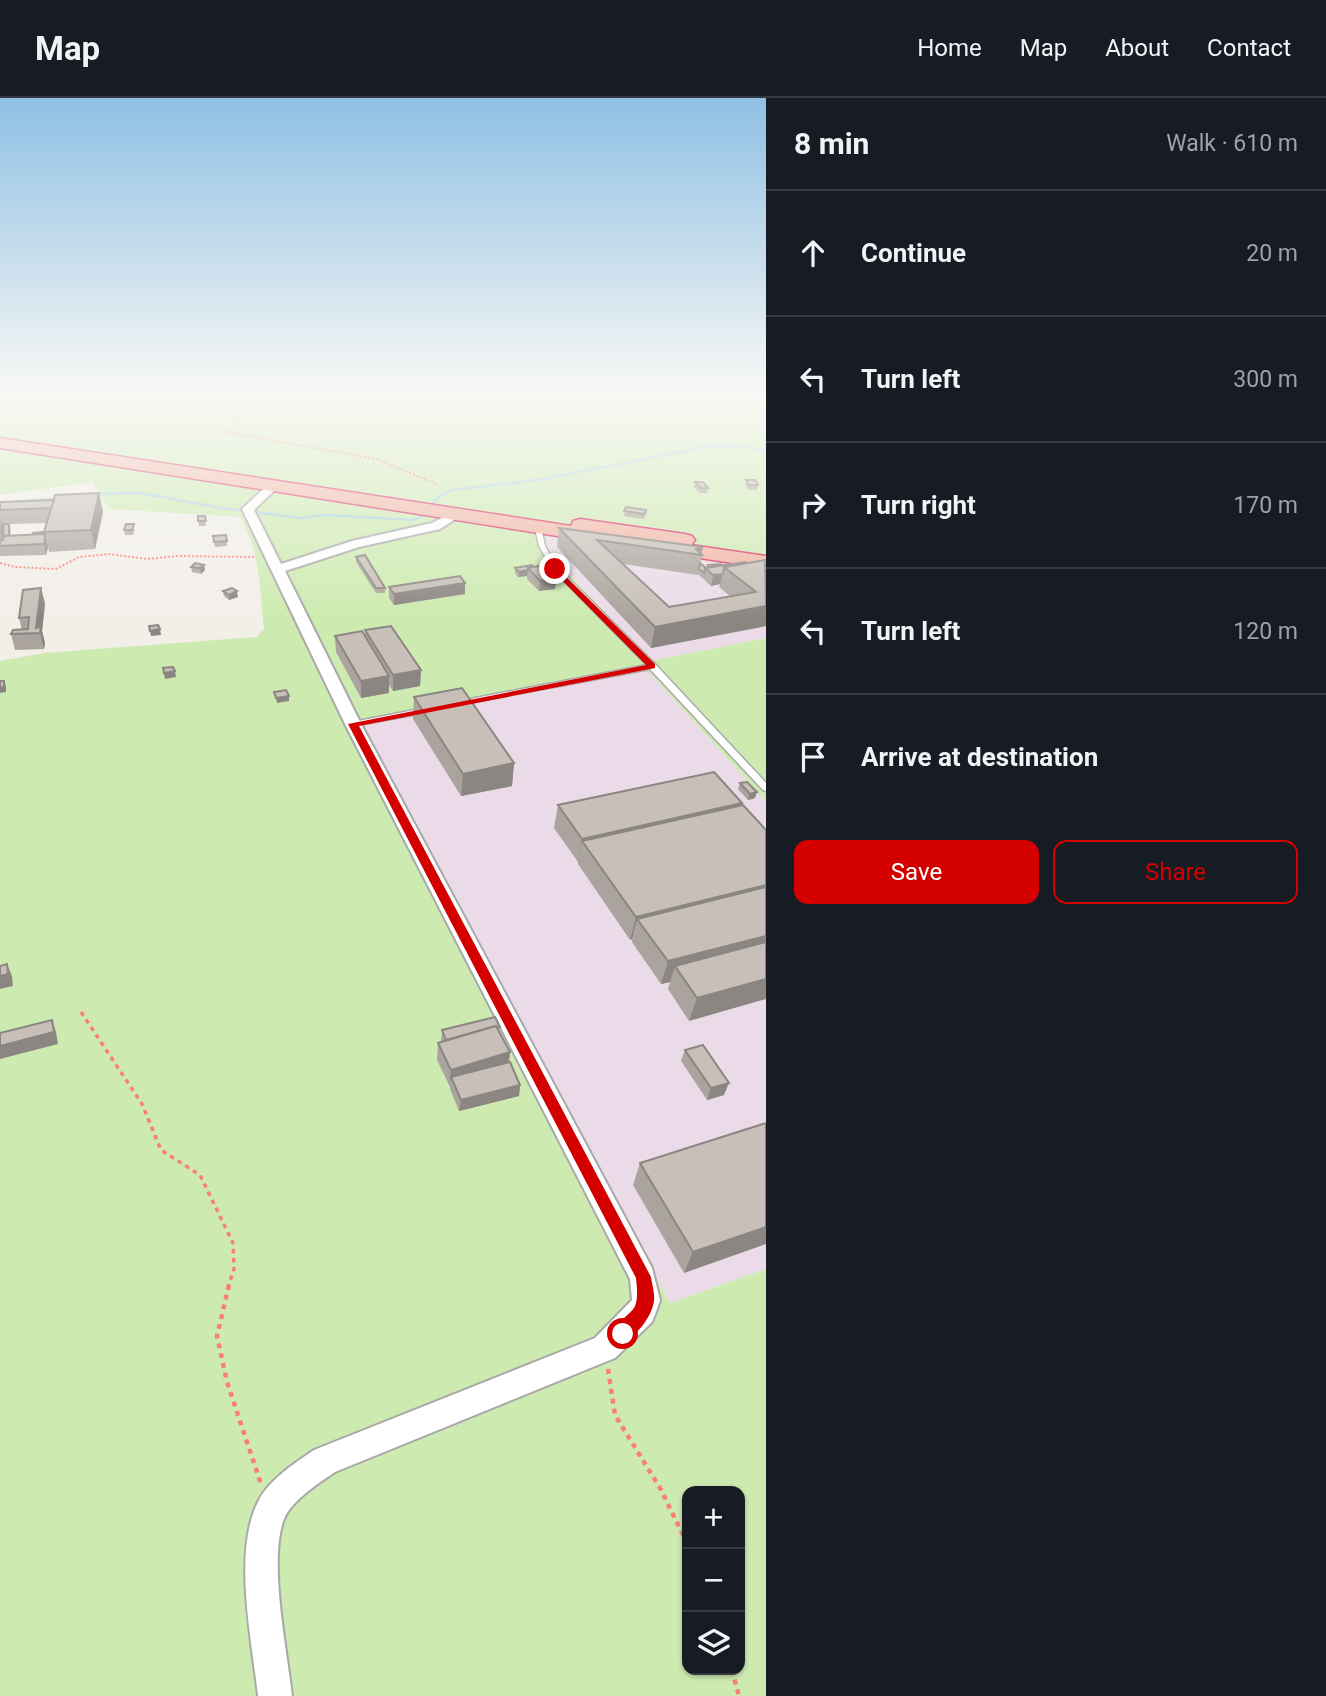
<!DOCTYPE html>
<html lang="en">
<head>
<meta charset="utf-8">
<style>
	body { margin:0; font-family:Roboto,sans-serif; background:#242831; color:#f1f3f6 }
	.controls { position:absolute; right:21px; bottom:21px; display:grid; overflow:hidden; border-radius:14px; box-shadow:0 2px 5px #0004 }
	.controls button { width:63px; height:63px; display:grid; place-items:center; padding:0; border:0; border-bottom:2px solid #363941; background:#171b24; color:#f1f3f6; font:35px sans-serif }
	.stop { position:absolute; width:21px; height:21px; margin:-16px; border:5px solid #d40000; border-radius:50%; background:#fff }
	.stop.end { background:#d40000; border-color:#fff; box-shadow:0 2px 7px #0008 }
	.list { margin:0; padding:0; list-style:none }
	h2 { display:flex; justify-content:space-between; align-items:center; height:91px; margin:0; padding:0 28px; font-size:30px }
	h2 small { font-size:23px; font-weight:400; color:#9ea1a6 }
	.list li { display:grid; grid-template-columns:46px 1fr auto; gap:21px; align-items:center; box-sizing:border-box; height:126px; padding:0 28px; border-top:2px solid #363941 }
	.list b { display:block; font-size:26px; white-space:nowrap }
	.list em { font-size:23px; font-style:normal; color:#9ea1a6 }
	.actions { display:flex; gap:14px; padding:21px 28px }
	.actions a { flex:1; padding:16px 0; border:2px solid #d40000; border-radius:14px; text-align:center; font-size:24px; color:#d40000 }
	.actions .main { background:#d40000; color:#fff }
	.icon { flex:none; width:38px; height:38px; fill:none; stroke:currentColor; stroke-width:2; stroke-linecap:round; stroke-linejoin:round }
	.map { position:relative; flex:none; width:766px; height:1598px; overflow:hidden }
	header { display:flex; align-items:center; gap:42px; box-sizing:border-box; height:98px; padding:0 35px; background:#171b24; border-bottom:2px solid #363941 }
	header strong { font-size:33px }
	nav { display:flex; gap:38px; margin-inline-start:auto; font-size:24px }
	main { display:flex }
	aside { flex:1; background:#171b24 }
	.map>svg:first-child { display:block }
	.industrial { fill:#ebdbe8 }
	.grass { fill:#cdebb0; fill-rule:evenodd }
	.lines { fill:none; stroke-linecap:round; stroke-linejoin:round }
	.stream { stroke:#aad3df; stroke-width:2.5 }
	.service-casing { stroke:#a9a9a9; stroke-width:3 }
	.minor-casing { stroke:#a9a9a9; stroke-width:4 }
	.trunk-casing { stroke:#dc2a67; stroke-width:3 }
	.path-far2 { stroke:#fa8072; stroke-width:2; stroke-dasharray:2 2; stroke-linecap:butt }
	.path-far1 { stroke:#fa8072; stroke-width:3.5; stroke-dasharray:4.5 4.5; stroke-linecap:butt }
	.path { stroke:#fa8072; stroke-width:4.5; stroke-dasharray:5 5; stroke-linecap:butt }
	.service { fill:#fff; fill-rule:evenodd }
	.minor { fill:#fff; fill-rule:evenodd }
	.trunk { fill:#f2b4a3; fill-rule:evenodd }
	.wall { fill:#aba49e; fill-rule:evenodd }
	.shaded-wall { fill:#8b8681 }
	.building { fill:#c7bfb8; stroke:#8b8681; stroke-width:2 }
	.route { fill:#d40000 }
</style>
</head>
<body>
<header>
<strong>Map</strong>
<nav><a>Home</a><a>Map</a><a>About</a><a>Contact</a></nav>
</header>
<main>
<div class="map">
<svg width="766" height="1598" viewBox="0 0 766 1598">
	<rect width="100%" height="100%" fill="#f2efe9"/>
	<g class="industrial">
		<path d="M546 438 762 471 766 474V540L651 563 543 448Z"/>
		<path d="M647 572 766 703V1171L670 1205 359 627Z"/>
	</g>
	<path class="grass" d="M0 297H766V474L762 471 546 438 543 448 651 563 766 540V703L647 572 359 627 670 1205 766 1171V1598H0V563L44 555 257 539 264 531C260 492 260 453 240 419L109 411 93 384 0 397ZM687 1393H740V1572H687Z"/>
	<g class="lines">
		<g class="stream">
			<path d="M95 396 140 395 215 409 302 420 326 417 413 422 422 418 438 399 452 392 538 382 711 348 730 347 766 353"/>
			<path d="M0 405 61 400"/>
		</g>
		<g class="service-casing">
			<g id="service">
				<path d="M538 428 541 430 545 448 558 470 655 566 766 685V693L763 692 650 571 457 607V603H460L647 567 553 472 539 448 535 430Z"/>
				<path d="M425 610H428V614L353 628 349 626 353 624Z"/>
			</g>
		</g>
		<g class="minor-casing">
			<path id="minor" d="M270 385 280 387 254 412 281 466 352 443 432 425 453 414 463 416 440 431 359 449 285 473 361 626 652 1170 660 1202 656 1214 652 1224 615 1260 335 1374C320 1384 291 1403 284 1421 268 1462 287 1552 292 1598H258C252 1543 232 1452 259 1402 270 1381 295 1365 314 1352L595 1240 632 1202 630 1181 345 626 242 411Z"/>
		</g>
		<g class="trunk-casing">
			<path id="trunk" d="M0 340 571 428 573 423 580 421 685 436 692 438 695 442 691 447 766 458V470L660 454 653 452 650 448 654 444 611 437 609 443 602 445 0 350Z"/>
		</g>
		<g class="path-far2">
			<path d="M262 297 226 334 376 361 439 387"/>
			<path d="M0 465 15 469 56 471 79 459 109 456 148 461 177 458 255 459"/>
		</g>
		<path class="path-far1" d="M81 914 142 1006 161 1052 200 1077 233 1145 234 1171 228 1189"/>
		<g class="path">
			<path d="M229 1187 217 1238 227 1284 261 1386"/>
			<path d="M608 1271 615 1317 660 1390 687 1445"/>
			<path d="M732 1572 739 1598"/>
		</g>
		<use href="#service" class="service"/>
		<use href="#minor" class="minor"/>
		<use href="#trunk" class="trunk"/>
	</g>
	<g class="wall">
		<path d="M746 382 758 387 757 392H748L745 387Z"/>
		<path d="M695 384 708 390 707 395H700L694 389Z"/>
		<path d="M99 395 103 414 95 451 49 454 48 449 46 457 0 458V404L54 402ZM47 425 45 436 43 434 33 437 11 438 10 426Z"/>
		<path d="M626 409 646 412 644 421 624 418Z"/>
		<path d="M198 418H205L206 428H199Z"/>
		<path d="M559 430 702 456V457L700 465 706 470 708 467H722L747 465 766 528 651 550 557 449ZM623 466 698 477V476L711 488 720 486 719 489 730 498 669 509Z"/>
		<path d="M135 431 133 437H125L124 432Z"/>
		<path d="M226 437 227 448 215 449 213 438Z"/>
		<path d="M356 459 385 490V495H376L356 464Z"/>
		<path d="M204 467 205 472 201 476 192 474 191 469Z"/>
		<path d="M532 467 555 491 539 493 527 481V478L518 479 515 475V470Z"/>
		<path d="M465 485V496L394 507 389 500V489Z"/>
		<path d="M41 490 45 506 42 533 45 545 44 551 15 552 11 536 22 532 19 520Z"/>
		<path d="M223 493 238 499 229 502 224 498Z"/>
		<path d="M365 532 421 572 420 588 393 593 389 587V595L361 600 336 554 335 538 365 539Z"/>
		<path d="M414 599 514 665 512 688 461 698 413 621Z"/>
		<path d="M740 685 755 700 748 702 738 691Z"/>
		<path d="M558 707H742L766 732 689 923 668 891 670 884 661 886 632 844V841L630 842 578 766V764L554 730Z"/>
		<path d="M442 932 499 934 510 954 509 964 520 987 519 998 459 1013 450 991V989L437 962 438 945 441 944Z"/>
		<path d="M685 952 724 997 707 1002 681 963Z"/>
		<path d="M766 1025 684 1175 633 1087 640 1065Z"/>
	</g>
	<g class="shaded-wall">
		<path d="M99 395 103 414 95 451 91 432Z"/>
		<path d="M1 421 4 431 2 443 0 434Z"/>
		<path d="M45 439 48 449 46 457 44 446Z"/>
		<path d="M703 449 701 457 696 451Z"/>
		<path d="M204 467 205 472 201 476 200 470Z"/>
		<path d="M724 471 720 486 711 488 714 473Z"/>
		<path d="M528 472 527 478 518 479 519 474Z"/>
		<path d="M557 480 555 491 539 493 540 483Z"/>
		<path d="M465 485V496L394 507V496Z"/>
		<path d="M41 490 45 506 42 533 45 545 44 551 40 535 36 530Z"/>
		<path d="M237 493 238 499 229 502V497Z"/>
		<path d="M766 508V528L651 550 655 529Z"/>
		<path d="M160 531 161 537 151 538 150 533Z"/>
		<path d="M421 572 420 588 393 593V577Z"/>
		<path d="M175 573 176 579 165 581 164 575Z"/>
		<path d="M389 578V595L361 600V583Z"/>
		<path d="M4 583 6 588V594L0 595V589Z"/>
		<path d="M289 598V603L277 605 276 600Z"/>
		<path d="M514 665 512 688 461 698 463 676Z"/>
		<path d="M757 694 755 700 748 702 750 696Z"/>
		<path d="M742 705 735 728 582 743 578 764 582 741Z"/>
		<path d="M766 787V808L637 821 632 841 630 842 636 819Z"/>
		<path d="M766 838V859L675 868 670 884 661 886 668 863Z"/>
		<path d="M7 866 12 878 13 888 0 891V878Z"/>
		<path d="M766 881V901L689 923 697 900Z"/>
		<path d="M52 922 56 934 58 946 0 961V948Z"/>
		<path d="M510 954 508 971 451 979 449 989 451 972Z"/>
		<path d="M729 985 724 997 707 1002 711 990Z"/>
		<path d="M520 987 519 998 459 1013 461 1002Z"/>
		<path d="M766 1129V1146L684 1175 693 1154Z"/>
	</g>
	<g class="building">
		<path d="M746 382H755L758 387H749Z"/>
		<path d="M695 384H703L708 390H701Z"/>
		<path d="M99 395 91 432 44 434 55 397Z"/>
		<path d="M54 402 51 410 0 412V404Z"/>
		<path d="M626 409 646 412 645 416 624 413Z"/>
		<path d="M198 418H205L206 423H198Z"/>
		<path d="M4 426H9V437L3 438Z"/>
		<path d="M126 426H134L132 432H124Z"/>
		<path d="M559 430 703 449 696 451 702 457 597 442 669 509 756 494 724 469 765 462 766 508 655 529Z"/>
		<path d="M43 434V436L33 437V435Z"/>
		<path d="M45 436V439L44 446 0 448V442H3L4 438Z"/>
		<path d="M226 437 227 443 214 444 213 438Z"/>
		<path d="M365 457 385 490H376L356 459Z"/>
		<path d="M745 464 747 465 724 469 723 476 713 477 705 470Z"/>
		<path d="M195 465 204 467 200 470 191 469Z"/>
		<path d="M700 465 706 470H705L704 475 699 471Z"/>
		<path d="M720 466 722 467 710 469 708 467Z"/>
		<path d="M532 467 533 469 528 470V472L519 474 515 470Z"/>
		<path d="M544 467 557 480 540 483 528 470Z"/>
		<path d="M460 478 465 485 394 496 389 489Z"/>
		<path d="M41 490 36 530 41 529 40 535 11 536 13 532 28 531 29 519 19 520 23 492Z"/>
		<path d="M232 490 237 493 229 497 223 493Z"/>
		<path d="M158 527 160 531 150 533 149 528Z"/>
		<path d="M391 528 421 572 393 577 365 532Z"/>
		<path d="M362 533 389 578 361 583 335 538Z"/>
		<path d="M173 569 175 573 164 575 163 570Z"/>
		<rect x="0" y="583" width="4" height="6"/>
		<path d="M462 590 514 665 463 676 414 599Z"/>
		<path d="M286 592 289 598 276 600 274 594Z"/>
		<path d="M714 674 742 705 582 741 558 707Z"/>
		<path d="M747 684 757 694 750 696 740 685Z"/>
		<path d="M743 707 766 732V787L636 819 582 743Z"/>
		<path d="M766 789V838L668 863 637 821Z"/>
		<path d="M766 844V881L697 900 675 868Z"/>
		<path d="M7 866 8 876 0 878V868Z"/>
		<path d="M495 919 500 929 497 930 496 928 446 942 442 932Z"/>
		<path d="M52 922 54 934 0 948V935Z"/>
		<path d="M496 928 510 954 451 972 438 945Z"/>
		<path d="M703 947 729 985 711 990 685 952Z"/>
		<path d="M510 964 520 987 461 1002 451 979Z"/>
		<path d="M766 1025V1129L693 1154 640 1065Z"/>
	</g>
	<linearGradient id="sky" x2="0" y2="1"><stop stop-color="#8fc0e4"/><stop offset="0.57" stop-color="#f9f8f5"/><stop offset="1" stop-color="#f9f8f5" stop-opacity="0"/></linearGradient>
	<rect width="766" height="521" fill="url(#sky)"/>
	<path class="route" d="M555 468 655 566V570L359 628 651 1179C652 1186 655 1196 654 1203 652 1218 637 1238 623 1244L617 1242 614 1236C627 1206 641 1223 636 1180L348 626 646 567 552 472Z"/>
</svg>
<div class="controls">
<button>+</button>
<button>−</button>
<button><svg class="icon" aria-label="layers" viewBox="0 0 24 24"><path d="M12 4l9 5-9 5-9-5zM3 14l9 5 9-5"/></svg></button>
</div>
<div class="stop" style="left:623px;top:1236px"></div>
<div class="stop end" style="left:555px;top:471px"></div>
</div>
<aside>
<h2>8 min<small>Walk · 610 m</small></h2>
<ul class="list">
<li><svg class="icon" aria-label="ahead" viewBox="0 0 24 24"><path d="M12 20V5M6 11l6-6 6 6"/></svg><div><b>Continue</b></div><em>20 m</em></li>
<li><svg class="icon" aria-label="left" viewBox="0 0 24 24"><path d="M17 20v-9H6M10 6l-5 5 5 5"/></svg><div><b>Turn left</b></div><em>300 m</em></li>
<li><svg class="icon" aria-label="right" viewBox="0 0 24 24"><path d="M7 20v-9h11M14 6l5 5-5 5"/></svg><div><b>Turn right</b></div><em>170 m</em></li>
<li><svg class="icon" aria-label="left" viewBox="0 0 24 24"><path d="M17 20v-9H6M10 6l-5 5 5 5"/></svg><div><b>Turn left</b></div><em>120 m</em></li>
<li><svg class="icon" aria-label="arrive" viewBox="0 0 24 24"><path d="M6 21V4h12l-3 4 3 4H6"/></svg><div><b>Arrive at destination</b></div></li>
</ul>
<div class="actions"><a class="main">Save</a><a>Share</a></div>
</aside>
</main>
</body>
</html>
